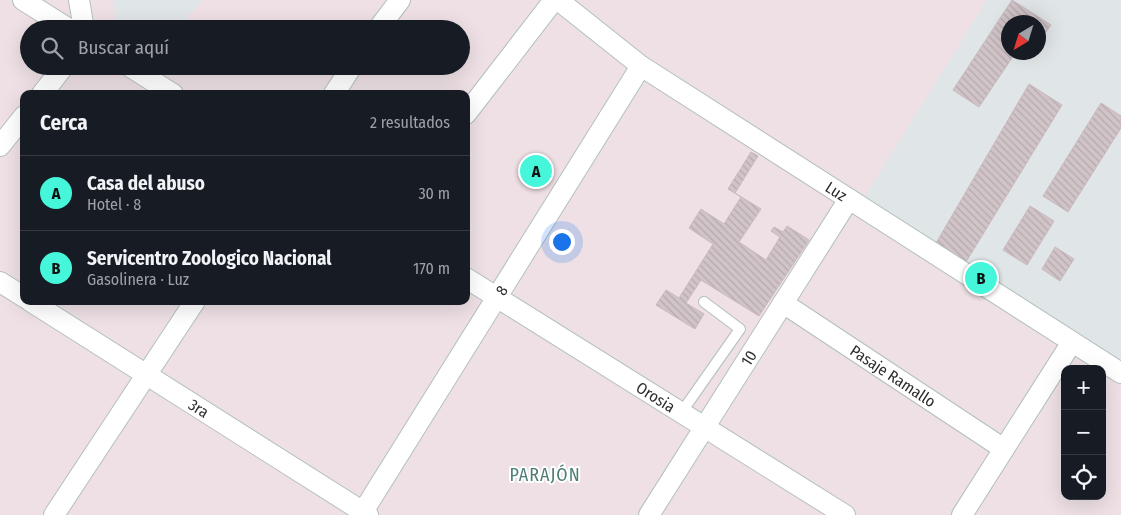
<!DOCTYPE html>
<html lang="es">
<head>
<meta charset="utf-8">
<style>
	body { margin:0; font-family:"Fira Sans Condensed",sans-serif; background:#20242c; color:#f1f3f6 }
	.controls { position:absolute; right:15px; bottom:15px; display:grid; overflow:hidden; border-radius:10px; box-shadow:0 5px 20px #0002 }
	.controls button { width:45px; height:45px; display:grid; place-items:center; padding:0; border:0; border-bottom:1px solid #363941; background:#171b24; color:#f1f3f6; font:25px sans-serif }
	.compass { position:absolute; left:1001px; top:15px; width:45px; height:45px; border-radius:50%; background:#171b24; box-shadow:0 5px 20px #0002; rotate:218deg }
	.you { position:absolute; left:561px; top:241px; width:18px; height:18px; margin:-12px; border:4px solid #fff; border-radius:50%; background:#1a73e8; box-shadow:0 0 0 8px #1a73e833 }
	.badge { display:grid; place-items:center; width:32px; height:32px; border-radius:50%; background:#45f6db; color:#111; font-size:16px; font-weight:700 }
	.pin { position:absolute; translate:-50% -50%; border:2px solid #fff; box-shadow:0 1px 5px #0006 }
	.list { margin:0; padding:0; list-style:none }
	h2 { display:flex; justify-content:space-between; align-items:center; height:65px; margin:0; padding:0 20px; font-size:21px }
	h2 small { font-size:16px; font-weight:400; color:#9ea1a6 }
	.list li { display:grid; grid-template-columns:32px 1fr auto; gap:15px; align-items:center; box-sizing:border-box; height:75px; padding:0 20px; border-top:1px solid #363941 }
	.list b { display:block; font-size:19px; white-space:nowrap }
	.list p { margin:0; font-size:16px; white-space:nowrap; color:#9ea1a6 }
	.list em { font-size:16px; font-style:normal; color:#9ea1a6 }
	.icon { flex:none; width:28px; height:28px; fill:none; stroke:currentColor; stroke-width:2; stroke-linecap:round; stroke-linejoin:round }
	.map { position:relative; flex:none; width:1121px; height:515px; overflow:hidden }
	.search { position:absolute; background:#171b24; box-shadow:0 5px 20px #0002; left:20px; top:20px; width:450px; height:55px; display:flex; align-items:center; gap:12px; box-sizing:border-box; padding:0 18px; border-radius:28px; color:#9ea1a6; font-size:19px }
	.panel { position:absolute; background:#171b24; box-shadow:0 5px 20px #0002; left:20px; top:90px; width:450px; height:215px; border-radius:10px }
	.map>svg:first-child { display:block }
	.industrial { fill:#e0e5e7; fill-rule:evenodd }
	.building { fill:url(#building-back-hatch); stroke:#cab9be }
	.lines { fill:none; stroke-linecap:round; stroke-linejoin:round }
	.lane-casing { stroke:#b3c0be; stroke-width:12 }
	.street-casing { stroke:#b3c0be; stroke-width:22 }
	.lane { stroke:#fff; stroke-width:10 }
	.street { stroke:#fff; stroke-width:20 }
	.labels { text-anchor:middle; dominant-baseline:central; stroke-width:4; stroke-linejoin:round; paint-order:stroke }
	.street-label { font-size:16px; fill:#2d2d2d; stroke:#fff }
	.neighbourhood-label { font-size:18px; letter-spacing:1px; fill:#4d7d76; stroke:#fff }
</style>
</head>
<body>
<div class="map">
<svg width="1121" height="515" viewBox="0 0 1121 515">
	<defs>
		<pattern id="building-back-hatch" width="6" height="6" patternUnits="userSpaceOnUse" patternTransform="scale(1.25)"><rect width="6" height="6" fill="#d1c4c8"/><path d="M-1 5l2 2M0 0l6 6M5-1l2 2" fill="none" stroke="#b4a9ac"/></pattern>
	</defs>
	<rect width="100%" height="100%" fill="#eee0e5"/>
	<g class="industrial">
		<path d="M113 0H203L176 29H117Z"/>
		<path d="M987 0H1121V361L1040 312 865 196ZM1008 22H1038V52H1008Z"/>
	</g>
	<g class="building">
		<path d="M1012 0 1051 25 1038 43V22H1008V52H1016L979 107 953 90Z"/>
		<path d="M1029 84 1062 105 966 262 936 243Z"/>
		<path d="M1101 103 1121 116V128L1068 212 1043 196Z"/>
		<path d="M751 152 758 156 735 193 761 209 739 242 766 260 780 237 771 231 774 227 783 232 787 226 809 240 759 316 701 280 686 303 704 314 695 329 656 305 666 290 679 298 713 244 689 228 701 209 724 224 741 197 728 189Z"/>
		<path d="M1030 206 1054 221 1027 265 1003 250Z"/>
		<path d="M1055 247 1074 259 1060 281 1042 269Z"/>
	</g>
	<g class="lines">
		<g class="lane-casing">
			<path id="lane" d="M681 413 740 329 704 302"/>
		</g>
		<g class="street-casing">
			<g id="street">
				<path d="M23 0 69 29"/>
				<path d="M79 0 84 29"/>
				<path id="s1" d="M558 0 641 66 1121 373"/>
				<path d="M378 29 400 0"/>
				<path d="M129 66 173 94"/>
				<path d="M42 94 64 66"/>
				<path d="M334 94 352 66"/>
				<path d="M466 114 554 0"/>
				<path d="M0 146 24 116"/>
				<path id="s2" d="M466 278 845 515"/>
				<path d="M0 282 24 297"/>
				<path id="s3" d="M30 301 368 515"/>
				<path id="s4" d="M783 303 1004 449"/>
				<path d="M54 515 195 301"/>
				<path id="s5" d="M361 515 641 66"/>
				<path id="s6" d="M649 515 849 199"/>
				<path d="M962 515 1072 342"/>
			</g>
		</g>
		<use href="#lane" class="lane"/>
		<use href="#street" class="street"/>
	</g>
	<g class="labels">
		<g class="street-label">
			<text stroke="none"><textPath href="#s1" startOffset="338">Luz</textPath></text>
			<text stroke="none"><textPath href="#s5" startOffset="265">8</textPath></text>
			<text stroke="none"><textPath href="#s6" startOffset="186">10</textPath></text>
			<text stroke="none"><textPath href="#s4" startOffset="132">Pasaje Ramallo</textPath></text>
			<text stroke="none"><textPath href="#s2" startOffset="224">Orosia</textPath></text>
			<text stroke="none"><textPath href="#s3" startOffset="200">3ra</textPath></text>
		</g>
		<g class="neighbourhood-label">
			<text x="545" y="475">PARAJÓN</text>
		</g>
	</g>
</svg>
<div class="controls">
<button>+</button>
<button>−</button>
<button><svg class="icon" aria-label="locate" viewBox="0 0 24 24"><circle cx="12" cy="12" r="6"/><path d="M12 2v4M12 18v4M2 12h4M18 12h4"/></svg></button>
</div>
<svg class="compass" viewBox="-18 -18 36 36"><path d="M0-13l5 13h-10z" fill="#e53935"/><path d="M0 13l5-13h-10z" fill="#9ea1a6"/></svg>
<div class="you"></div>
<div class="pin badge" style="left:536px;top:171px">A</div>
<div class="pin badge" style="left:981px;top:278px">B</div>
<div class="search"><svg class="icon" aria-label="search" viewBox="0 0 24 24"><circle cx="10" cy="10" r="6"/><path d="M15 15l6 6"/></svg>Buscar aquí</div>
<section class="panel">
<h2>Cerca<small>2 resultados</small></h2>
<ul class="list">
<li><span class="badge">A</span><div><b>Casa del abuso</b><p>Hotel · 8</p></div><em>30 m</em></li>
<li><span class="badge">B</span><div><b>Servicentro Zoologico Nacional</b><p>Gasolinera · Luz</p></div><em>170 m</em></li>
</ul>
</section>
</div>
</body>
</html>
